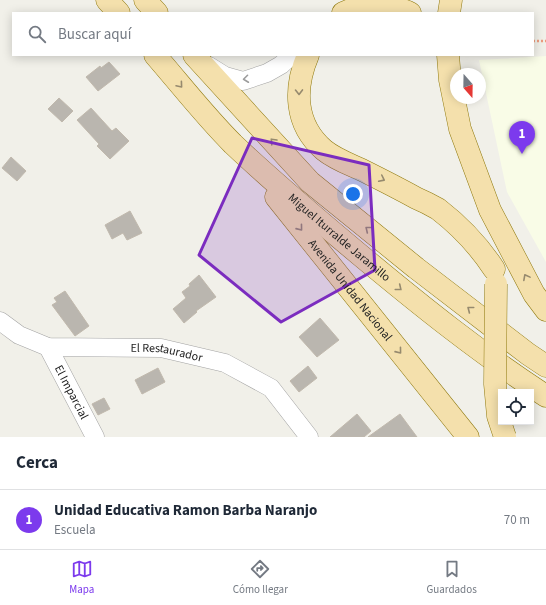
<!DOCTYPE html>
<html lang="es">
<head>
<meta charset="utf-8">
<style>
	body { margin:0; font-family:"Source Sans 3",sans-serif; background:#f2f2f3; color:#1f2937 }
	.controls { position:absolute; right:12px; bottom:12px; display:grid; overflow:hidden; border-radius:0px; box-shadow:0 2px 10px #0003 }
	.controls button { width:36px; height:36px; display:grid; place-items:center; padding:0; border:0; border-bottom:1px solid #e0e1e3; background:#fff; color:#1f2937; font:20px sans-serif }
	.compass { position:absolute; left:450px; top:68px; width:36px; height:36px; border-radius:50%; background:#fff; box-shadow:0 2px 10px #0003; rotate:160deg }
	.you { position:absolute; left:353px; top:194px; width:14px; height:14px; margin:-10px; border:3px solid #fff; border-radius:50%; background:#1a73e8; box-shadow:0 0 0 6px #1a73e833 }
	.badge { display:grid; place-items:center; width:26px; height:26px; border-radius:50%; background:#7c3aed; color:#fff; font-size:13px; font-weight:700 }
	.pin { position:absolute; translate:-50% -33px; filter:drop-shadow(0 1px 2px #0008) }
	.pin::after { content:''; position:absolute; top:21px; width:14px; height:12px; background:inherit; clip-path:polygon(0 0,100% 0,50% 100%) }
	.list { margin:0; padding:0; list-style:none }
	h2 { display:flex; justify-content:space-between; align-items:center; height:52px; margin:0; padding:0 16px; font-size:17px }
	h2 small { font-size:13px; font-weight:400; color:#747a83 }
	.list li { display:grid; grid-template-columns:26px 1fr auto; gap:12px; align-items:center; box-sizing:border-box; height:60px; padding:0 16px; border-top:1px solid #e0e1e3 }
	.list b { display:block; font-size:15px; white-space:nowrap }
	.list p { margin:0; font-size:13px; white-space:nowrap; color:#747a83 }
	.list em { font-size:13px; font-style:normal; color:#747a83 }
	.icon { flex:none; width:22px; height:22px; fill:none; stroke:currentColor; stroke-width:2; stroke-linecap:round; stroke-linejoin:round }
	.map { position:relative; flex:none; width:546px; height:437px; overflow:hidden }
	.search { position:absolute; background:#fff; box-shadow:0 2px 10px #0003; left:12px; right:12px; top:12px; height:44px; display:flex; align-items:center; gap:10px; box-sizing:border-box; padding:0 14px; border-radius:0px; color:#747a83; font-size:15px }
	.sheet { height:112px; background:#fff }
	nav { display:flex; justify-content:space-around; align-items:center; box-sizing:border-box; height:56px; border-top:1px solid #e0e1e3; background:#fff; font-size:11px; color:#747a83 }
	nav a { display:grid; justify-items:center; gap:2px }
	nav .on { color:#7c3aed }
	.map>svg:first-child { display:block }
	.education { fill:#f9fce7 }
	.building { fill:#bab6af; stroke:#c1b9ad }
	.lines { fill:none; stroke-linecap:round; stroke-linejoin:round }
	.minor-casing { stroke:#a3a3a3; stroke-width:19 }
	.major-casing { stroke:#907a0f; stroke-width:23 }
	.path { stroke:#ed9b7e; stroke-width:2.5; stroke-dasharray:2 2; stroke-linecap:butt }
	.minor { stroke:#fff; stroke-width:18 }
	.major { stroke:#f4e0ac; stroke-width:22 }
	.major-bridge-casing { stroke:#907a0f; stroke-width:23; stroke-linecap:butt }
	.major-bridge { stroke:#f4e0ac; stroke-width:22 }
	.oneway { stroke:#9c9c9c }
	.oneway2 { stroke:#968a6e }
	.marked { fill:#7b2cbf; fill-opacity:0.2; stroke:#7b2cbf; stroke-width:3; stroke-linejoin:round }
	.labels { text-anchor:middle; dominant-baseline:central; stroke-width:3; stroke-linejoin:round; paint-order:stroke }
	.street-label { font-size:12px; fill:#222; stroke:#fff }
</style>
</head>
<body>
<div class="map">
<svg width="546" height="437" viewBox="0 0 546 437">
	<rect width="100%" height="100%" fill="#f1f0e9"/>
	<path class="education" d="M546 56V262L507 192 479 60Z"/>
	<g class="building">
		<path d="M109 62 120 74 98 91 86 77 100 66 101 68Z"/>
		<path d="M59 98 73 111 62 122 48 109Z"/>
		<path d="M91 108 112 131 116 128 129 141 110 159 97 146 99 144 77 120Z"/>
		<path d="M11 157 26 171 17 181 2 168Z"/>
		<path d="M130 211 142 233 127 240 123 233 112 239 105 225Z"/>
		<path d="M199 275 216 297 196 311 197 312 184 323 173 309 186 298 182 292 190 286 189 284Z"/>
		<path d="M65 291 89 326 75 336 52 305 57 302 54 298Z"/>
		<path d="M320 318 339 340 317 357 299 337Z"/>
		<path d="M308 366 317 378 299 392 290 381Z"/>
		<path d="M158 368 165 382 142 394 135 380Z"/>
		<path d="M104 398 110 409 98 415 92 404Z"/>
		<path d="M357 414 371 431 364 437H330Z"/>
		<path d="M400 414 417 437H368Z"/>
	</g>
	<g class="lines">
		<g class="minor-casing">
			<g id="minor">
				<path d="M209 66 225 76 243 81 267 73 281 65 292 55"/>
				<path id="s1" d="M0 321 19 335 48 347 161 348 225 363 271 388 309 437"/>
				<path id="s2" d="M48 347 95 437"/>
			</g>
		</g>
		<g class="major-casing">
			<g id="major">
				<path d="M107 0 119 13"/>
				<path d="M145 0 157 13"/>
				<path d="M343 13C352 9 364 4 374 4 383 4 402 9 410 13"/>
				<path d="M449 13 451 0"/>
				<path id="s3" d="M155 55C181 85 205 116 233 144 274 183 317 219 360 255 420 305 481 354 546 396"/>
				<path d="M194 55 310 182 416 268 528 354 546 366"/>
				<path d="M308 55C294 88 294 124 324 150 335 159 349 164 362 170 380 179 398 188 416 198 423 201 431 205 438 209 460 226 479 246 494 269"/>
				<path d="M448 55 450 80 460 129 490 210 534 294 546 310"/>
				<path id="s4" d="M276 197 468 437"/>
			</g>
		</g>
		<path class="path" d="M533 41H546"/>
		<use href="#minor" class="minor"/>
		<use href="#major" class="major"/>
		<g class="major-bridge-casing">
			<path id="major-bridge" d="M496 284 495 384 498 416 505 437"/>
		</g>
		<use href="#major-bridge" class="major-bridge"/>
	</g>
	<defs><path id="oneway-chevron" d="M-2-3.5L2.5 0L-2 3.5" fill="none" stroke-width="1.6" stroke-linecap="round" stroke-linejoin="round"/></defs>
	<use class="oneway" href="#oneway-chevron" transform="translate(246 79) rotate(173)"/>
	<g class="oneway2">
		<use href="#oneway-chevron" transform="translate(180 85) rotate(50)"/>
		<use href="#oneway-chevron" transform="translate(299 92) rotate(89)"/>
		<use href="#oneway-chevron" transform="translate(273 141) rotate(-133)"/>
		<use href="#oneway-chevron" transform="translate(382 179) rotate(26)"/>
		<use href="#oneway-chevron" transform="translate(300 228) rotate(51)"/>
		<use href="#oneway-chevron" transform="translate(368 229) rotate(-141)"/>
		<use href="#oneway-chevron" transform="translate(526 277) rotate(-118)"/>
		<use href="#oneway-chevron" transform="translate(399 288) rotate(39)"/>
		<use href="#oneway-chevron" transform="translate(470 309) rotate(-142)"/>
		<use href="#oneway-chevron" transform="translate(399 351) rotate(51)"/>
	</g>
	<path class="marked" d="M252 138 369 165 375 270 281 322 199 255Z"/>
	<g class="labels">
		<g class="street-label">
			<text stroke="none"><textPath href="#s3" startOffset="260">Miguel Iturralde Jaramillo</textPath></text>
			<text stroke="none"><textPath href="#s4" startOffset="119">Avenida Unidad Nacional</textPath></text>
			<text stroke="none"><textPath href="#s1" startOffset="174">El Restaurador</textPath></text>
			<text stroke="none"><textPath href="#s2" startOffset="51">El Imparcial</textPath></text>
		</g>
	</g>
</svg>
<div class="controls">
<button><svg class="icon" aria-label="locate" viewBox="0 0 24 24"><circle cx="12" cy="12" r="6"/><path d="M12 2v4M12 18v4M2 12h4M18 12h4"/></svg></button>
</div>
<svg class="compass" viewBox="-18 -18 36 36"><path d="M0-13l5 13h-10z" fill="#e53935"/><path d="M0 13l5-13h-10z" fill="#747a83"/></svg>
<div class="you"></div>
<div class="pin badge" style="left:522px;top:154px">1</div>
<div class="search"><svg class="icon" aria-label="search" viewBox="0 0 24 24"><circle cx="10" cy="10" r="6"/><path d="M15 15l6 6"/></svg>Buscar aquí</div>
</div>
<section class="sheet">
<h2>Cerca<small></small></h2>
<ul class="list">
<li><span class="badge">1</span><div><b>Unidad Educativa Ramon Barba Naranjo</b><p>Escuela</p></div><em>70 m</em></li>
</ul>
</section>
<nav>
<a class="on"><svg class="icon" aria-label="map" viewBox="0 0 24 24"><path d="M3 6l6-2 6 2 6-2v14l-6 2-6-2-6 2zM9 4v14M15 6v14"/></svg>Mapa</a>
<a><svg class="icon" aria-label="directions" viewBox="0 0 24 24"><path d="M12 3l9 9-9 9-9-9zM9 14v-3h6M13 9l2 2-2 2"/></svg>Cómo llegar</a>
<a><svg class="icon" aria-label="saved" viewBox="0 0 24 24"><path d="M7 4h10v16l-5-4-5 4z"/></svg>Guardados</a>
</nav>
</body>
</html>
